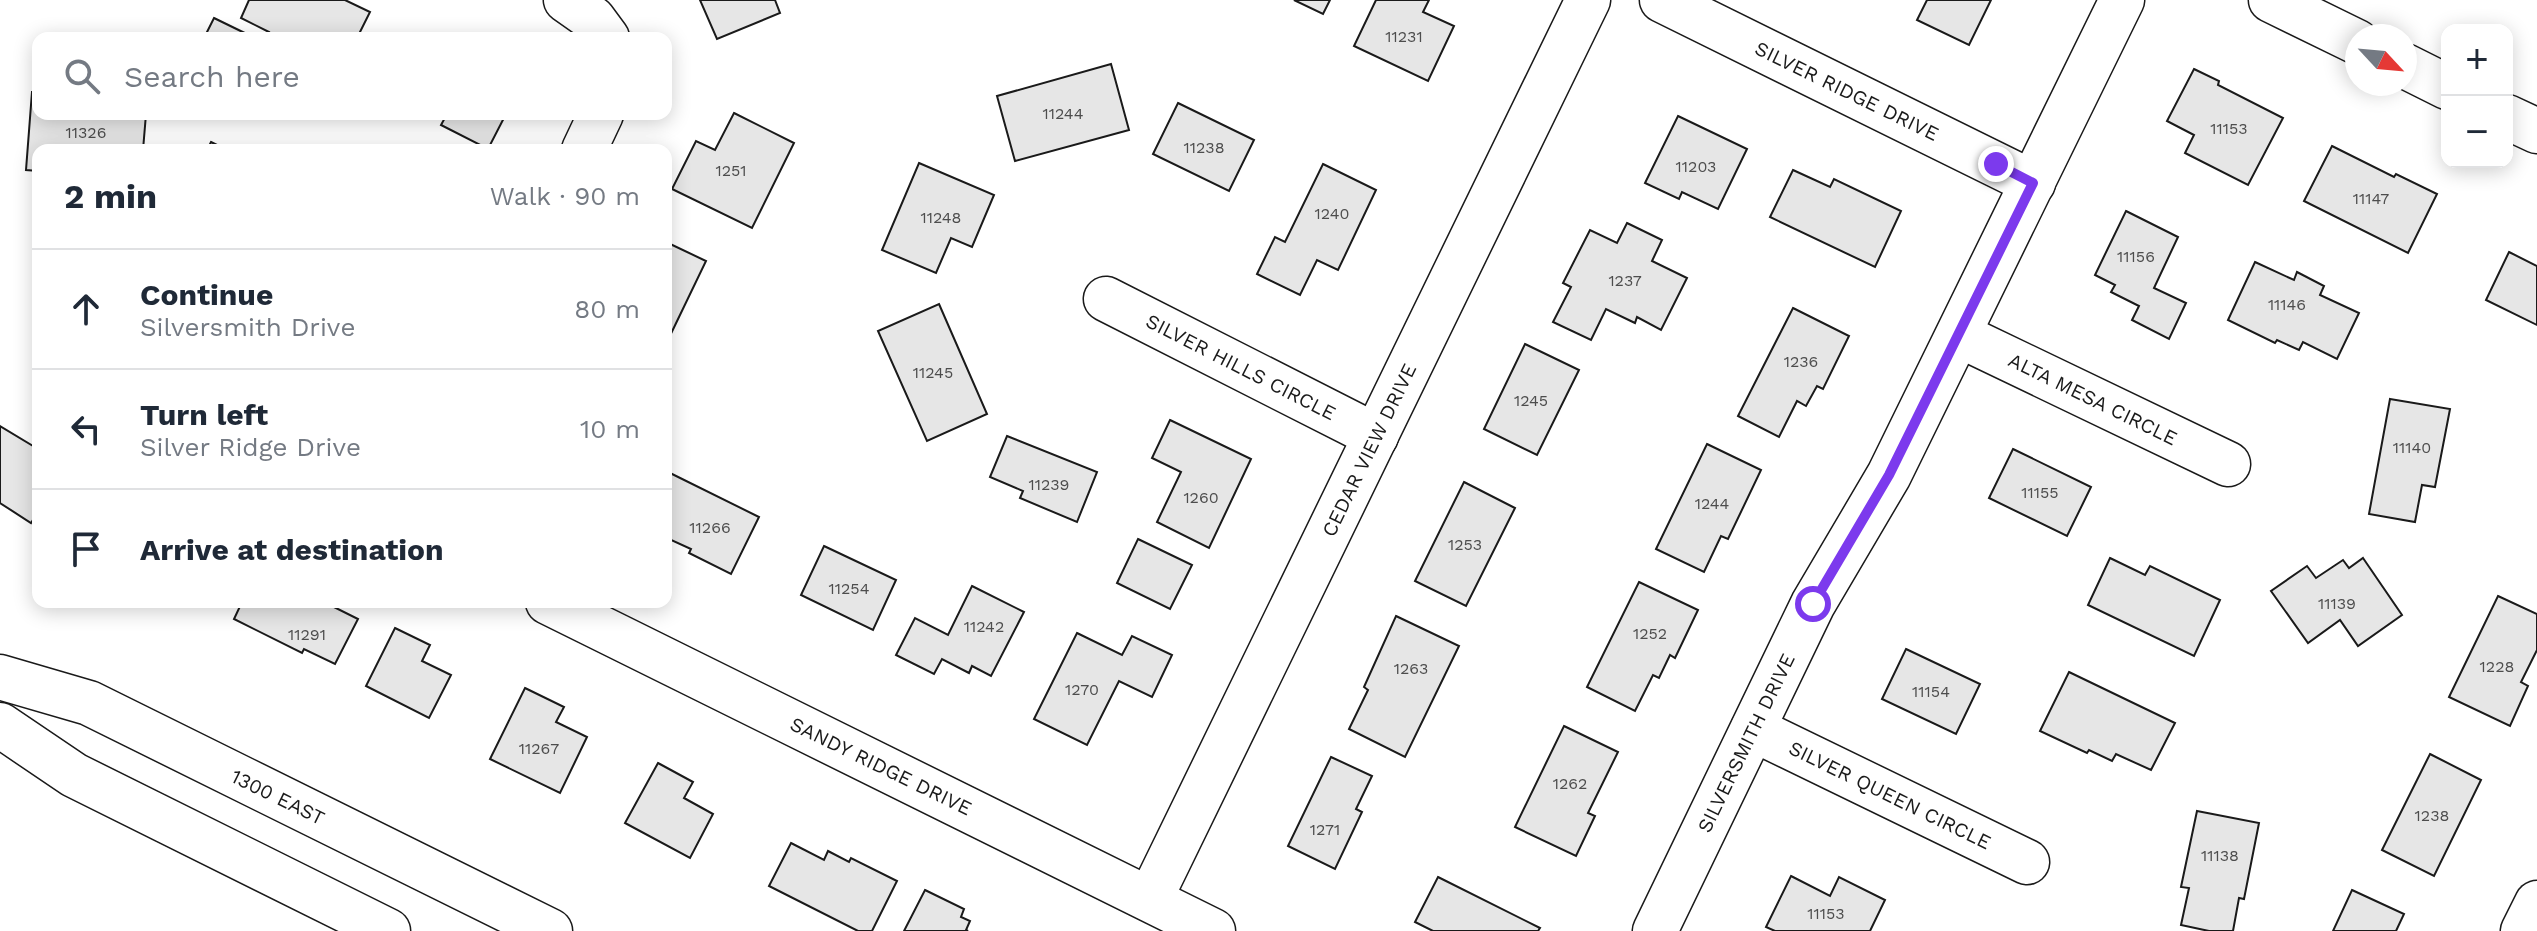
<!DOCTYPE html>
<html lang="en">
<head>
<meta charset="utf-8">
<style>
	body { margin:0; font-family:"Work Sans",sans-serif; background:#f2f2f3; color:#1f2937 }
	.controls { position:absolute; right:24px; top:24px; display:grid; overflow:hidden; border-radius:16px; box-shadow:0 4px 20px #0003 }
	.controls button { width:72px; height:72px; display:grid; place-items:center; padding:0; border:0; border-bottom:2px solid #e0e1e3; background:#fff; color:#1f2937; font:40px sans-serif }
	.compass { position:absolute; left:2345px; top:24px; width:72px; height:72px; border-radius:50%; background:#fff; box-shadow:0 4px 20px #0003; rotate:116deg }
	.stop { position:absolute; width:24px; height:24px; margin:-18px; border:6px solid #7c3aed; border-radius:50%; background:#fff }
	.stop.end { background:#7c3aed; border-color:#fff; box-shadow:0 2px 8px #0008 }
	.list { margin:0; padding:0; list-style:none }
	h2 { display:flex; justify-content:space-between; align-items:center; height:104px; margin:0; padding:0 32px; font-size:34px }
	h2 small { font-size:26px; font-weight:400; color:#747a83 }
	.list li { display:grid; grid-template-columns:52px 1fr auto; gap:24px; align-items:center; box-sizing:border-box; height:120px; padding:0 32px; border-top:2px solid #e0e1e3 }
	.list b { display:block; font-size:30px; white-space:nowrap }
	.list p { margin:0; font-size:26px; white-space:nowrap; color:#747a83 }
	.list em { font-size:26px; font-style:normal; color:#747a83 }
	.icon { flex:none; width:44px; height:44px; fill:none; stroke:currentColor; stroke-width:2; stroke-linecap:round; stroke-linejoin:round }
	.map { position:relative; flex:none; width:2537px; height:931px; overflow:hidden }
	.search { position:absolute; background:#fff; box-shadow:0 4px 20px #0003; left:32px; top:32px; width:640px; height:88px; display:flex; align-items:center; gap:20px; box-sizing:border-box; padding:0 28px; border-radius:16px; color:#747a83; font-size:30px }
	.panel { position:absolute; background:#fff; box-shadow:0 4px 20px #0003; left:32px; top:144px; width:640px; height:464px; border-radius:16px }
	.map>svg:first-child { display:block }
	.building { fill:#e6e6e6; stroke:#1a1a1a; stroke-width:2 }
	.lines { fill:none; stroke-linecap:round; stroke-linejoin:round }
	.minor-casing { stroke:#1a1a1a; stroke-width:47 }
	.major-casing { stroke:#1a1a1a; stroke-width:47 }
	.minor { stroke:#fff; stroke-width:44 }
	.major { stroke:#fff; stroke-width:44 }
	.route { stroke:#7c3aed; stroke-width:10 }
	.labels { text-anchor:middle; dominant-baseline:central; stroke-width:6; stroke-linejoin:round; paint-order:stroke }
	.number-label { font-size:16px; fill:#4d4d4d }
	.street-label { font-size:20px; fill:#1a1a1a; stroke:#fff }
</style>
</head>
<body>
<div class="map">
<svg width="2537" height="931" viewBox="0 0 2537 931">
	<rect width="100%" height="100%" fill="#fff"/>
	<g class="building">
		<path d="M249 0H345L370 12 357 38H266L269 32 241 18Z"/>
		<path d="M700 0H775L780 13 717 39Z"/>
		<path d="M1294 0H1330L1323 14Z"/>
		<path d="M1376 0H1429L1423 12 1454 26 1428 81 1354 46Z"/>
		<path d="M1927 0H1991L1969 45 1917 20Z"/>
		<path d="M214 18 255 38H204Z"/>
		<path d="M1111 64 1129 130 1015 161 997 96Z"/>
		<path d="M2194 69 2219 81 2218 85 2283 118 2248 185 2185 153 2194 135 2167 121Z"/>
		<path d="M32 92H38V114H146L143 150H38V171L26 170Z"/>
		<path d="M1178 103 1254 140 1229 191 1153 154Z"/>
		<path d="M734 113 794 143 752 228 672 189 696 141 715 150Z"/>
		<path d="M447 114H506L488 149 441 125Z"/>
		<path d="M1678 116 1747 149 1718 209 1682 192 1679 199 1645 183Z"/>
		<path d="M211 142 227 150H207Z"/>
		<path d="M2332 146 2394 177 2396 174 2437 194 2408 253 2304 201Z"/>
		<path d="M919 163 994 195 972 247 951 238 936 273 882 250Z"/>
		<path d="M1323 164 1376 190 1338 270 1317 260 1300 295 1257 274 1275 237 1285 242Z"/>
		<path d="M1793 170 1830 187 1834 179 1901 211 1875 267 1770 217Z"/>
		<path d="M2126 211 2178 237 2154 288 2186 303 2169 339 2132 320 2139 306 2111 292 2115 285 2095 275Z"/>
		<path d="M1627 223 1662 240 1652 261 1687 278 1661 330 1637 317 1635 323 1606 309 1591 340 1553 322 1571 287 1563 283 1590 230 1617 243Z"/>
		<path d="M666 242 706 261 666 344Z"/>
		<path d="M2509 252 2537 266V325L2486 300Z"/>
		<path d="M2255 262 2294 280 2297 272 2324 286 2320 295 2359 313 2337 359 2303 342 2299 350 2277 340 2275 343 2228 320Z"/>
		<path d="M939 304 987 414 927 441 878 331Z"/>
		<path d="M1793 308 1849 336 1823 389 1817 386 1806 406 1797 401 1779 437 1738 416Z"/>
		<path d="M1525 344 1579 370 1537 455 1484 429Z"/>
		<path d="M2390 399 2450 409 2435 487 2422 485 2415 522 2369 514Z"/>
		<path d="M1170 420 1251 459 1209 548 1157 522 1181 472 1152 458Z"/>
		<path d="M0 426 38 449V512L31 523 0 503Z"/>
		<path d="M1007 436 1097 472 1077 522 1020 498 1023 491 990 477Z"/>
		<path d="M1707 444 1761 470 1728 539 1721 536 1704 572 1656 549Z"/>
		<path d="M2013 449 2091 487 2067 536 1989 498Z"/>
		<path d="M666 471 759 517 731 574 689 553 691 549 667 538 666 540Z"/>
		<path d="M1464 482 1515 508 1466 606 1415 581Z"/>
		<path d="M1138 539 1192 565 1170 609 1117 583Z"/>
		<path d="M824 546 896 580 873 630 801 595Z"/>
		<path d="M2110 558 2145 575 2150 566 2220 600 2194 656 2088 605Z"/>
		<path d="M2363 558 2402 615 2358 646 2340 620 2308 643 2271 591 2307 566 2316 578 2343 560 2349 568Z"/>
		<path d="M1639 582 1698 610 1675 658 1670 655 1659 678 1653 675 1635 711 1587 687Z"/>
		<path d="M972 586 1024 612 991 676 972 666 969 673 942 659 934 674 896 655 915 618 948 635Z"/>
		<path d="M2498 596 2537 614V650L2521 682 2528 686 2510 726 2449 697Z"/>
		<path d="M242 602H324L358 619 335 664 304 649 302 653 234 619Z"/>
		<path d="M1396 616 1459 646 1405 757 1349 729 1368 690 1364 687Z"/>
		<path d="M395 628 430 645 422 661 451 675 429 718 366 686Z"/>
		<path d="M1077 633 1122 655 1132 636 1172 655 1152 697 1119 681 1087 745 1034 719Z"/>
		<path d="M1906 649 1980 684 1956 734 1882 699Z"/>
		<path d="M2069 672 2175 723 2151 770 2116 754 2112 761 2089 750 2087 753 2040 731Z"/>
		<path d="M525 688 564 707 556 722 587 737 560 793 490 759Z"/>
		<path d="M1564 726 1618 752 1588 813 1595 816 1576 856 1515 827Z"/>
		<path d="M2430 754 2481 780 2434 876 2382 850Z"/>
		<path d="M1331 757 1372 776 1356 809 1362 812 1335 869 1288 846Z"/>
		<path d="M658 763 693 782 684 798 713 814 690 858 625 823Z"/>
		<path d="M2197 811 2259 823 2244 899 2239 898 2233 931H2209L2181 925 2189 888 2181 887Z"/>
		<path d="M791 843 824 860 828 851 849 862 851 858 897 881 872 931H858L769 886Z"/>
		<path d="M1791 876 1830 896 1839 877 1885 900 1870 931H1775L1766 927Z"/>
		<path d="M1438 877 1540 928 1538 931H1433L1415 922Z"/>
		<path d="M925 890 964 909 961 917 970 921 966 930 968 931H904Z"/>
		<path d="M2352 890 2404 914 2396 931H2333Z"/>
	</g>
	<g class="lines">
		<g class="minor-casing">
			<g id="minor">
				<path d="M566 0 593 19 607 38"/>
				<path d="M1662 0 2033 183"/>
				<path d="M2271 0 2357 42"/>
				<path d="M2405 66 2447 87"/>
				<path d="M2507 117 2537 131"/>
				<path d="M584 150 601 114"/>
				<path d="M1106 299 1376 436"/>
				<path d="M1959 335 2228 464"/>
				<path d="M548 602 1213 931"/>
				<path d="M1753 729 2027 862"/>
				<path d="M1150 899 1588 0"/>
				<path d="M1655 931 1813 604 1889 475 2122 0"/>
				<path d="M2523 931 2537 903"/>
			</g>
		</g>
		<g class="major-casing">
			<g id="major">
				<path d="M0 677 89 703 550 931"/>
				<path d="M0 725 74 775 388 931"/>
			</g>
		</g>
		<use href="#minor" class="minor"/>
		<use href="#major" class="major"/>
	</g>
	<g class="lines">
		<path class="route" d="M1813 604 1889 475 2033 183 1996 164"/>
	</g>
	<g class="labels">
		<g class="number-label">
			<text x="1404" y="36">11231</text>
			<text x="1063" y="113">11244</text>
			<text x="2229" y="128">11153</text>
			<text x="86" y="132">11326</text>
			<text x="1204" y="147">11238</text>
			<text x="1696" y="166">11203</text>
			<text x="731" y="170">1251</text>
			<text x="2371" y="198">11147</text>
			<text x="1332" y="213">1240</text>
			<text x="941" y="217">11248</text>
			<text x="2136" y="256">11156</text>
			<text x="1625" y="280">1237</text>
			<text x="2287" y="304">11146</text>
			<text x="1801" y="361">1236</text>
			<text x="933" y="372">11245</text>
			<text x="1531" y="400">1245</text>
			<text x="2412" y="447">11140</text>
			<text x="1049" y="484">11239</text>
			<text x="2040" y="492">11155</text>
			<text x="1201" y="497">1260</text>
			<text x="1712" y="503">1244</text>
			<text x="710" y="527">11266</text>
			<text x="1465" y="544">1253</text>
			<text x="849" y="588">11254</text>
			<text x="2337" y="603">11139</text>
			<text x="984" y="626">11242</text>
			<text x="1650" y="633">1252</text>
			<text x="307" y="634">11291</text>
			<text x="2497" y="666">1228</text>
			<text x="1411" y="668">1263</text>
			<text x="1082" y="689">1270</text>
			<text x="1931" y="691">11154</text>
			<text x="539" y="748">11267</text>
			<text x="1570" y="783">1262</text>
			<text x="2432" y="815">1238</text>
			<text x="1325" y="829">1271</text>
			<text x="2220" y="855">11138</text>
			<text x="1826" y="913">11153</text>
		</g>
		<g class="street-label">
			<text transform="translate(1847 91) rotate(26)">SILVER RIDGE DRIVE</text>
			<text transform="translate(1241 367) rotate(27)">SILVER HILLS CIRCLE</text>
			<text transform="translate(2093 399) rotate(26)">ALTA MESA CIRCLE</text>
			<text transform="translate(1369 450) rotate(-64)">CEDAR VIEW DRIVE</text>
			<text transform="translate(1746 743) rotate(-64)">SILVERSMITH DRIVE</text>
			<text transform="translate(881 766) rotate(26)">SANDY RIDGE DRIVE</text>
			<text transform="translate(1890 795) rotate(26)">SILVER QUEEN CIRCLE</text>
			<text transform="translate(278 797) rotate(26)">1300 EAST</text>
		</g>
	</g>
</svg>
<div class="controls">
<button>+</button>
<button>−</button>
</div>
<svg class="compass" viewBox="-18 -18 36 36"><path d="M0-13l5 13h-10z" fill="#e53935"/><path d="M0 13l5-13h-10z" fill="#747a83"/></svg>
<div class="stop" style="left:1813px;top:604px"></div>
<div class="stop end" style="left:1996px;top:164px"></div>
<div class="search"><svg class="icon" aria-label="search" viewBox="0 0 24 24"><circle cx="10" cy="10" r="6"/><path d="M15 15l6 6"/></svg>Search here</div>
<section class="panel">
<h2>2 min<small>Walk · 90 m</small></h2>
<ul class="list">
<li><svg class="icon" aria-label="ahead" viewBox="0 0 24 24"><path d="M12 20V5M6 11l6-6 6 6"/></svg><div><b>Continue</b><p>Silversmith Drive</p></div><em>80 m</em></li>
<li><svg class="icon" aria-label="left" viewBox="0 0 24 24"><path d="M17 20v-9H6M10 6l-5 5 5 5"/></svg><div><b>Turn left</b><p>Silver Ridge Drive</p></div><em>10 m</em></li>
<li><svg class="icon" aria-label="arrive" viewBox="0 0 24 24"><path d="M6 21V4h12l-3 4 3 4H6"/></svg><div><b>Arrive at destination</b></div></li>
</ul>
</section>
</div>
</body>
</html>
